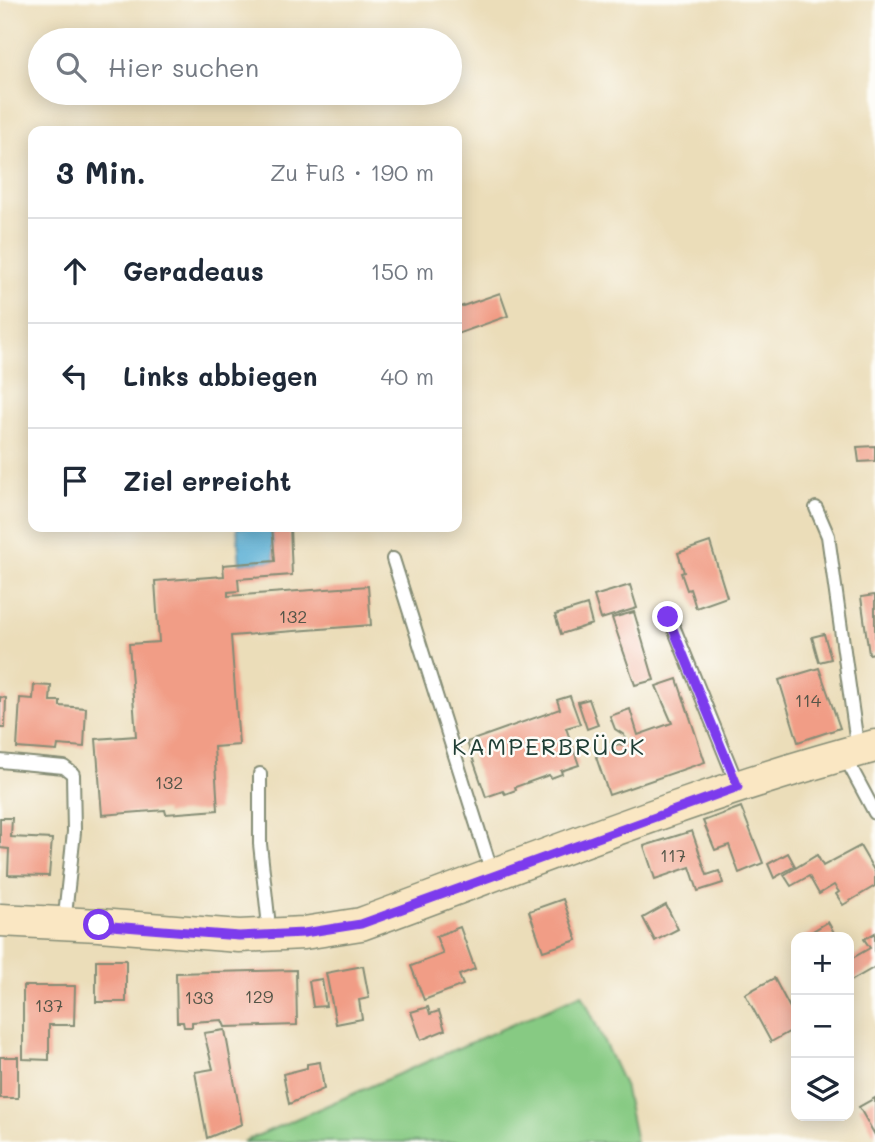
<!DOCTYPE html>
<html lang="de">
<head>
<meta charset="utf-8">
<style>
	body { margin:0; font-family:Mali,sans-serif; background:#f6f6f7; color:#1f2937 }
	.controls { position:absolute; right:21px; bottom:21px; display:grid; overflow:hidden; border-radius:14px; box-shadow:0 4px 18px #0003 }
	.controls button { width:63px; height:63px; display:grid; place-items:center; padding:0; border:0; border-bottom:2px solid #e0e1e3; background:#fff; color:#1f2937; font:35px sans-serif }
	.stop { position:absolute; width:21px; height:21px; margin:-16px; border:5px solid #7c3aed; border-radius:50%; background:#fff }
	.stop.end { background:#7c3aed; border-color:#fff; box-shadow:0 2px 7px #0008 }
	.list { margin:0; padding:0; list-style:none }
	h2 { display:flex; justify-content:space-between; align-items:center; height:91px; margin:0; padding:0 28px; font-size:30px }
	h2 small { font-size:23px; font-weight:400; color:#747a83 }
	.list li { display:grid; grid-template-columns:46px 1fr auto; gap:21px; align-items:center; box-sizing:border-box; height:105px; padding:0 28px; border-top:2px solid #e0e1e3 }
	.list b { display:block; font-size:26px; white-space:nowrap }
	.list em { font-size:23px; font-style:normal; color:#747a83 }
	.icon { flex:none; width:38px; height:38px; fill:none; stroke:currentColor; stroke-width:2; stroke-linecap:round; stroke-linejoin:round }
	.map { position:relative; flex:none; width:875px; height:1142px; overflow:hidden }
	.search { position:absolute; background:#fff; box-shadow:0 4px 18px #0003; left:28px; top:28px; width:434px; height:77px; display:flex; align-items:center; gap:18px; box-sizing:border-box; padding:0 24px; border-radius:38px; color:#747a83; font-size:26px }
	.panel { position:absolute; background:#fff; box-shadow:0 4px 18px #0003; left:28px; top:126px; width:434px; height:406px; border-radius:14px }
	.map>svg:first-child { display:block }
	.green { fill:#87ca83; stroke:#53845c; stroke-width:2 }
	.water { fill:#58aed4; stroke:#3c7684; stroke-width:2 }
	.building { fill:#f19d86 }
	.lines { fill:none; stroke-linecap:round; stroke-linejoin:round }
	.service-casing { stroke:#858d76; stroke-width:16 }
	.secondary-casing { stroke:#858d76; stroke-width:35 }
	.service { stroke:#fff; stroke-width:12 }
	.secondary { stroke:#fae7c3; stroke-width:32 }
	.route { stroke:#7c3aed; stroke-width:9 }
	.labels { text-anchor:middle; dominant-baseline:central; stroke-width:5; stroke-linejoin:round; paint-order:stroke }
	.number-label { font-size:18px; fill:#545548 }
	.quarter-label { font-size:24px; letter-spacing:2px; fill:#1f3d34; stroke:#fdfcf7 }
</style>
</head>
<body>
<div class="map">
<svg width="875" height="1142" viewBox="0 0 875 1142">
	<rect width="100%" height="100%" fill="#fdfcf7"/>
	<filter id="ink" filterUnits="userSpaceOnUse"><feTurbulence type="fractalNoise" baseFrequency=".0143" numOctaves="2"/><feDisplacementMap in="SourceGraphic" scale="14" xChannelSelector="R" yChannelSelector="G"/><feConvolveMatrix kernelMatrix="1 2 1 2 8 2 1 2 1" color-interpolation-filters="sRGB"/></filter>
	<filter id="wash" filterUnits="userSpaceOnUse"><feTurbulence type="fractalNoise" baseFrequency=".00686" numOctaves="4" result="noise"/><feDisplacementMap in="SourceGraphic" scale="28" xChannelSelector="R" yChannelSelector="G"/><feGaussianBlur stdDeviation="1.57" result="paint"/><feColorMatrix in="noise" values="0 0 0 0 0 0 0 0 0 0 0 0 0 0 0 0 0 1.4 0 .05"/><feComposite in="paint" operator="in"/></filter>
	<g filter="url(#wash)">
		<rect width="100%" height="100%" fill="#ebddb9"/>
		<path class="green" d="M582 994 624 1085 636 1142H243Z"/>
		<path class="water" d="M237 527H272L275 561 240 564Z"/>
		<g id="blocks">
			<g class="building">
				<path d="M500 293 508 316 457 334V308Z"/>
				<path d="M875 446V461L859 462 857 447Z"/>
				<path d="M272 527H290L292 575 238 579 239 591 228 592V596L368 586 371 625 231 636 239 745 214 747 218 810 166 814 165 810 102 815 96 739 136 736 129 644 159 642 155 581 224 576 223 565 275 561Z"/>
				<path d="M710 542 727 597 696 608 690 589 687 590 681 573 684 572 678 553Z"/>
				<path d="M630 585 637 608 601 619 594 596Z"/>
				<path d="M875 595V653L869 654 861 597Z"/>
				<path d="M587 605 592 624 561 634 555 615Z"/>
				<path d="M634 612 654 680 635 685 612 618Z"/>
				<path d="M824 634 831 659 819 662 812 637Z"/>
				<path d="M819 668 840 728 798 742 779 680Z"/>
				<path d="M677 679 705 762 609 795 596 757 605 754 603 749 619 744 622 745 627 744 624 735 615 729 610 716 630 709 638 735 672 723 656 686Z"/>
				<path d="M34 685 51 686 50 701H60V706L86 708 84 747 58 745 57 751 17 748 20 698 33 699Z"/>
				<path d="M570 696 580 724 566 728 579 765 561 771 562 774 551 778 549 775 515 787 516 790 505 794 503 791 486 797 467 742 560 709 557 700Z"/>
				<path d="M0 697 6 698 5 728H0Z"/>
				<path d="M589 699 598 725 587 729 578 702Z"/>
				<path d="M741 807 763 863 739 873 729 845 715 850 703 821Z"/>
				<path d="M0 818H12L11 837 52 839 49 876 8 875 9 849 0 848Z"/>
				<path d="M692 831 707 875 719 871 723 883 698 891 690 867 655 879 644 846Z"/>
				<path d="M860 846 875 872V886L843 905 836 894 839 892 834 885 819 894 809 876 791 886 784 875 817 855 823 866Z"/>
				<path d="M788 853 795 866 774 878 768 864Z"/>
				<path d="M563 899 577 940 543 951 529 911Z"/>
				<path d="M666 905 678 929 655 941 643 918Z"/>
				<path d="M828 922 836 936 803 937Z"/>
				<path d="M460 927 475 969 459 975 463 985 424 1000 411 966 443 954 436 936Z"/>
				<path d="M875 933V967L849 982V960L870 948 864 939Z"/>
				<rect x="96" y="960" width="30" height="42"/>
				<path d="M363 966 369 998 359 1000 362 1019 336 1024 326 973Z"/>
				<path d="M296 970 297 1025 225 1027 222 1020 192 1022V1027H184L183 1022H177L176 973Z"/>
				<path d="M774 978 796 1019V1028L771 1042 745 994Z"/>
				<path d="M322 979 326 1006 313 1007 309 981Z"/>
				<path d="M23 986H75L74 1025H49V1060L23 1059Z"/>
				<path d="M428 1007 430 1014 439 1011 445 1030 421 1040 411 1012Z"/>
				<path d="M225 1030 242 1124 207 1138 195 1072 213 1069 204 1033Z"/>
				<rect x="0" y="1057" width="18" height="41"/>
				<path d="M320 1062 324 1089 289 1104 283 1074 307 1068V1064Z"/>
				<path d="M875 1098V1135L859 1107Z"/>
			</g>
		</g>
	</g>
	<g filter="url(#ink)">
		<use href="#blocks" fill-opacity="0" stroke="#858d76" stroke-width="2"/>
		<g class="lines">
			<g class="service-casing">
				<g id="service">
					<path d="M816 508 828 536 858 751"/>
					<path d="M393 559 493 876"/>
					<path d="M669 616 738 786"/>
					<path d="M844 755 875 813"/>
					<path d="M0 761 64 767 73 774 74 832 64 924"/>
					<path d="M260 774V844L268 917 264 934"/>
				</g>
			</g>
			<g class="secondary-casing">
				<path id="secondary" d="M0 920 99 925 239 936 304 933 361 924C531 862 700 792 875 746"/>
			</g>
			<use href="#service" class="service"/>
			<use href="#secondary" class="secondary"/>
		</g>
	</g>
	<g class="lines" filter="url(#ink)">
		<path class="route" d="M99 925 239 936 304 933 361 924 738 787 668 617"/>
	</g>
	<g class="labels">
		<g class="number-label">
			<text x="293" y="616">132</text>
			<text x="808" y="700">114</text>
			<text x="169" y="782">132</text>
			<text x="673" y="855">117</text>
			<text x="259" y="996">129</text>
			<text x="199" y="997">133</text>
			<text x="49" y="1005">137</text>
		</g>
		<g class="quarter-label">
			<text x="549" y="745">KAMPERBRÜCK</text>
		</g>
	</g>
</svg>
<div class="controls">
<button>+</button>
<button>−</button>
<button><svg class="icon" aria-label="layers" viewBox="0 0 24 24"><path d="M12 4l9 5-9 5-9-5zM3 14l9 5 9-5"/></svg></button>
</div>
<div class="stop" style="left:99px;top:925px"></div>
<div class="stop end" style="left:668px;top:617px"></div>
<div class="search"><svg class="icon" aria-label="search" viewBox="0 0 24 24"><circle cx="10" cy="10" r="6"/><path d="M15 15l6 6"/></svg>Hier suchen</div>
<section class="panel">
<h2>3 Min.<small>Zu Fuß · 190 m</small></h2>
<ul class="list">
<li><svg class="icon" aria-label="ahead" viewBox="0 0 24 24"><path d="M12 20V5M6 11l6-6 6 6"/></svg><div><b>Geradeaus</b></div><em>150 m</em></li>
<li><svg class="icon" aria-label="left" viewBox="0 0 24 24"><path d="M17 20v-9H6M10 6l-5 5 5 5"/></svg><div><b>Links abbiegen</b></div><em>40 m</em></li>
<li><svg class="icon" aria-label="arrive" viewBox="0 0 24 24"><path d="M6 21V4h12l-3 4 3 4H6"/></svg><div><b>Ziel erreicht</b></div></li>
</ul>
</section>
</div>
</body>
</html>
